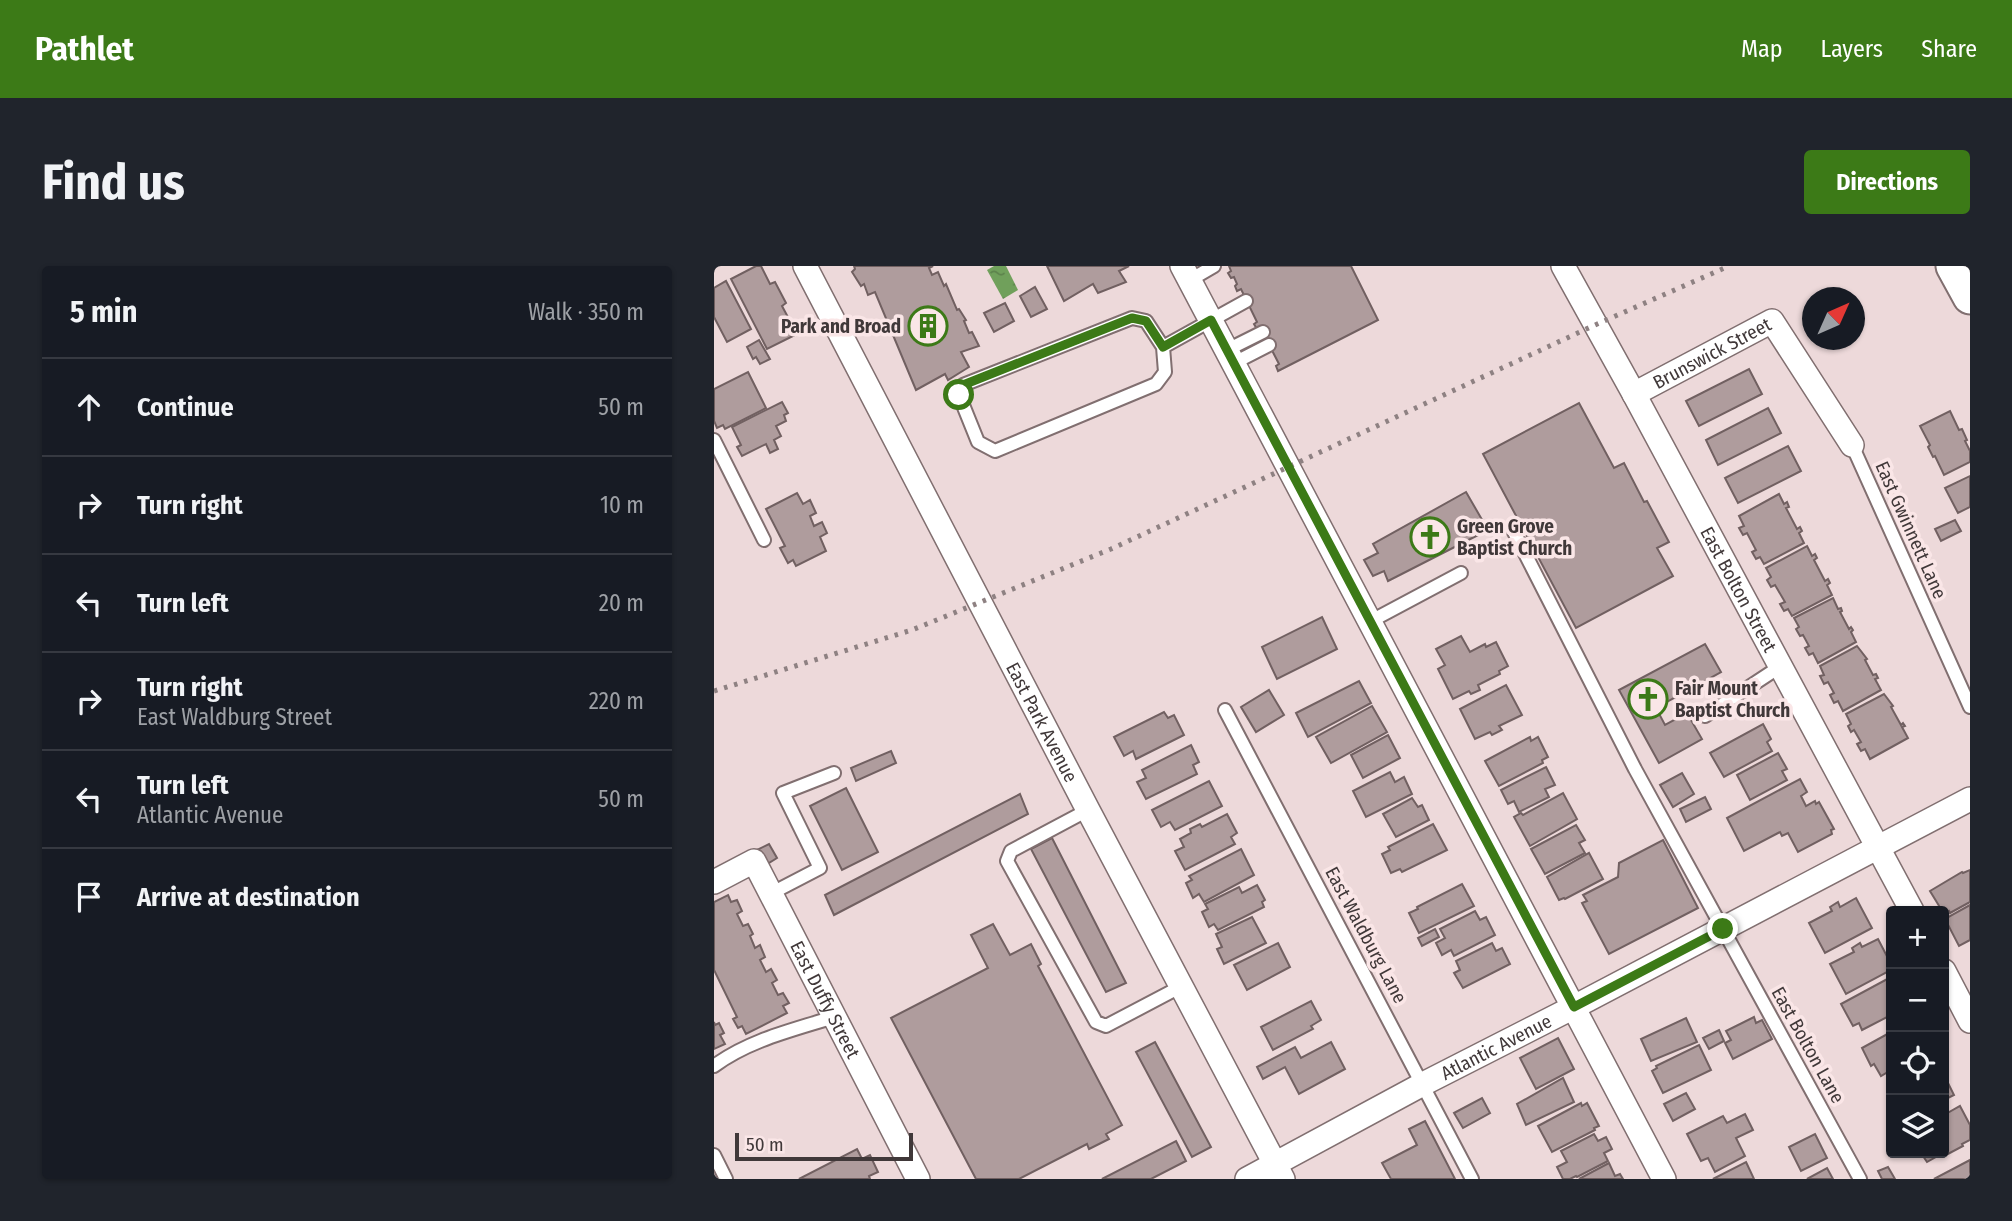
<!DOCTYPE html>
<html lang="en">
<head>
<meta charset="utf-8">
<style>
	body { margin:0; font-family:"Fira Sans Condensed",sans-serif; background:#20242c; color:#f1f3f6 }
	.controls { position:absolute; right:21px; bottom:21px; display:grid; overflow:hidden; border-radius:7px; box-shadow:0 2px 5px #0004 }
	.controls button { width:63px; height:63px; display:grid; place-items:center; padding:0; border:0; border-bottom:2px solid #363941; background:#171b24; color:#f1f3f6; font:35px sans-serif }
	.compass { position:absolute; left:1088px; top:21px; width:63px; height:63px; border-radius:50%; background:#171b24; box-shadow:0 2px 5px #0004; rotate:45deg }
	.scale { position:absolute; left:21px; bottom:18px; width:178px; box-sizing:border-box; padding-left:7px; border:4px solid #403839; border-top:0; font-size:19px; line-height:24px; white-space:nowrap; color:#403839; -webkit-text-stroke:5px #fae6e7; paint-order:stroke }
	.stop { position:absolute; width:21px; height:21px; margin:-16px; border:5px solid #3c7a17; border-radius:50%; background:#fff }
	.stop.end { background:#3c7a17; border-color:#fff; box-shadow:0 2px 7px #0008 }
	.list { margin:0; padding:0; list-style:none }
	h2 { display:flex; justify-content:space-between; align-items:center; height:91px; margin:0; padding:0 28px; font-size:30px }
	h2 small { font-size:23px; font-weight:400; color:#9ea1a6 }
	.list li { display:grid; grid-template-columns:46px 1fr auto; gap:21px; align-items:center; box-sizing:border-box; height:98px; padding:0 28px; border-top:2px solid #363941 }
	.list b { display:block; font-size:26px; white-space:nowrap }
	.list p { margin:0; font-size:23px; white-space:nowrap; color:#9ea1a6 }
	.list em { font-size:23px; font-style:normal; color:#9ea1a6 }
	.icon { flex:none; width:38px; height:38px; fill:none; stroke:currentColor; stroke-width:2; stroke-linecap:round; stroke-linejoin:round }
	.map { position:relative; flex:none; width:1256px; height:913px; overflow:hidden; border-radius:7px }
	header { display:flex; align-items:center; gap:42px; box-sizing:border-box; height:98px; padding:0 35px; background:#3c7a17; color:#fff }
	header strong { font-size:33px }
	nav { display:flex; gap:38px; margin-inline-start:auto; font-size:24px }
	.intro { display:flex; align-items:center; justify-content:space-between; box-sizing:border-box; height:168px; padding:0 42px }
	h1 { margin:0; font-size:49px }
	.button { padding:18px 32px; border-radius:7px; background:#3c7a17; color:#fff; font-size:24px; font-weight:700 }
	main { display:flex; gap:42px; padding:0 42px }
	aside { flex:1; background:#171b24; border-radius:7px; box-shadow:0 2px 5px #0004 }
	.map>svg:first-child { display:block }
	.water { fill:url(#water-ripples) }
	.building { fill:#af9c9d; stroke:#716061; stroke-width:2 }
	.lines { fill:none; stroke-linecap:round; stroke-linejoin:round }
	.lane-casing { stroke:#816f70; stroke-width:16 }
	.street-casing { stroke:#816f70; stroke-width:26 }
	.secondary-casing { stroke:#816f70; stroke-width:37 }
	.lane { stroke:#fff; stroke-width:12 }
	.street { stroke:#fff; stroke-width:23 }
	.secondary { stroke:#fff; stroke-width:33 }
	.rail { stroke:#8e8182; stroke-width:5; stroke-dasharray:3.5 7; stroke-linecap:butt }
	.route { stroke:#3c7a17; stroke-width:9 }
	.labels { text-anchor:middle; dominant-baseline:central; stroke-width:7; stroke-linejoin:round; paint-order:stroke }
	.poi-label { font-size:19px; font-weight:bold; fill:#403839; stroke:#fae6e7; text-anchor:start }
	.street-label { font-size:19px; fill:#403839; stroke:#fae6e7 }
</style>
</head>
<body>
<header>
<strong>Pathlet</strong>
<nav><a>Map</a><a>Layers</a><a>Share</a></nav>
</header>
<div class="intro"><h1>Find us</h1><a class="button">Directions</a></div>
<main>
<aside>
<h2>5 min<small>Walk · 350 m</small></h2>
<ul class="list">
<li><svg class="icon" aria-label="ahead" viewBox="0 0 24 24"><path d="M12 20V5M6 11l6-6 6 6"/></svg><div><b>Continue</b></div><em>50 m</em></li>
<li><svg class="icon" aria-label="right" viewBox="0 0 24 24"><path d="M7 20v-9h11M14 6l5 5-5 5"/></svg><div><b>Turn right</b></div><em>10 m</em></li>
<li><svg class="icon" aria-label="left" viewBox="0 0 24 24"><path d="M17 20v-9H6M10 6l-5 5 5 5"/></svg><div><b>Turn left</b></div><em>20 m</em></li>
<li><svg class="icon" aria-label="right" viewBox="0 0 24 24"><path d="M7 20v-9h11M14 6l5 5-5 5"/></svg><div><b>Turn right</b><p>East Waldburg Street</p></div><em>220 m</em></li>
<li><svg class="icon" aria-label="left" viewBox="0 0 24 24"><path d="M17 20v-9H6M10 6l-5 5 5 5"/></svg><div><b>Turn left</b><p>Atlantic Avenue</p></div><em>50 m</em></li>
<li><svg class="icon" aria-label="arrive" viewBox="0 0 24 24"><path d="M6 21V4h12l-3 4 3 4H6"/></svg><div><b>Arrive at destination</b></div></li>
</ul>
</aside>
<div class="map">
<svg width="1256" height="913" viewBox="0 0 1256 913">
	<defs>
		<pattern id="water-ripples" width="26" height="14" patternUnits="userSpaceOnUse" patternTransform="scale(1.75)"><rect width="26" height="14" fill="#70a05b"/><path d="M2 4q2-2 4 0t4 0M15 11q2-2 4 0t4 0" fill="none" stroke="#5d834c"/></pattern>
	</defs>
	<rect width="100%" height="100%" fill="#edd9da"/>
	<path class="water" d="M280 0H292L304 24 289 33 273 4Z"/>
	<g class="building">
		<path d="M42 0H47L56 18 61 16 72 37 68 40 83 68 53 83 17 13Z"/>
		<path d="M140 0H219L215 2 218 9 224 6 230 20 232 18 243 44 245 43 252 54 250 55 255 67 258 66 265 80 247 86 255 101 234 114 231 108 202 124 161 26 154 29 150 18 147 20 138 6 141 3Z"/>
		<path d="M333 0H415L405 5 412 16 384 27 379 18 350 35Z"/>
		<path d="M515 0H637L664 54 564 105 562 100 565 98 546 61 543 63 540 58 543 56 527 23 523 25 521 20 523 18 520 11 517 12 514 7 517 5Z"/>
		<path d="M12 15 37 63 13 76 0 51V22Z"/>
		<path d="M321 21 333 43 317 51 306 30Z"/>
		<path d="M291 37 300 55 280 66 270 47Z"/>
		<path d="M45 74 56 93 46 98 42 91 39 93 33 81Z"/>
		<path d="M1035 103 1048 128 985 160 972 135Z"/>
		<path d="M34 106 52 142 11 163 9 159 3 162 0 155V123Z"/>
		<path d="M68 136 74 147 70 149 72 155 62 160 67 170 60 174 64 183 56 187 52 178 28 190 23 181 27 179 18 161Z"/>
		<path d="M865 137 900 202 910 197 930 236 933 235 955 276 943 282 959 310 862 362 769 188Z"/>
		<path d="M1054 142 1067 167 1004 199 992 174Z"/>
		<path d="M1236 145 1245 164 1248 163 1253 174 1251 175 1256 185V196L1230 209 1221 190 1219 191 1214 181 1216 179 1206 160Z"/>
		<path d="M1074 180 1087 205 1024 237 1011 212Z"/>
		<path d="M1256 210V241L1244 247 1231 222Z"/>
		<path d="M752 226 774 264 674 315 670 305 659 310 650 294 664 287 659 278Z"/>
		<path d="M83 227 89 238 96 234 102 247 96 250 100 260 108 256 113 267 106 271 112 285 82 300 79 294 74 297 66 282 71 280 52 243Z"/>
		<path d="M1065 228 1070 238 1073 236 1075 241 1072 242 1083 263 1086 261 1088 265 1085 267 1090 277 1050 298 1046 291 1042 293 1038 286 1042 284 1033 267 1029 269 1025 262 1030 260 1025 250Z"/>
		<path d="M1241 254 1247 265 1227 275 1221 263Z"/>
		<path d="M1093 280 1098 290 1101 288 1103 292 1100 294 1111 315 1114 313 1116 317 1113 319 1118 329 1078 350 1074 343 1070 345 1066 338 1071 336 1061 319 1057 321 1053 314 1057 311 1052 302Z"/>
		<path d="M1119 332 1124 343 1127 342 1128 345 1126 346 1135 363 1137 361 1139 364 1137 366 1142 376 1104 397 1099 387 1095 389 1091 382 1095 380 1089 369 1086 370 1082 363 1085 361 1080 352Z"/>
		<path d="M608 351 623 383 563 413 548 381Z"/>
		<path d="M747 370 756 386 771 378 772 381 782 376 794 400 785 405 786 408 764 419 766 424 757 428 755 425 739 433 724 403 731 399 722 383Z"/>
		<path d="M991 378 1007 406 942 442 951 459 973 447 988 473 945 497 905 424Z"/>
		<path d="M1143 380 1153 393 1151 394 1159 409 1162 408 1164 412 1161 413 1167 424 1129 445 1124 435 1120 437 1116 429 1120 427 1114 416 1110 418 1106 410 1110 409 1106 400Z"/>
		<path d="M645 415 657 437 594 471 582 447Z"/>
		<path d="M792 419 808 449 785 460 788 464 778 469 776 466 761 473 746 443Z"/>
		<path d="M555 424 570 449 542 466 527 441Z"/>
		<path d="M1170 428 1179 440 1177 441 1187 459 1189 457 1191 460 1188 461 1194 472 1156 493 1151 483 1147 485 1143 478 1147 476 1140 464 1137 466 1134 460 1137 458 1132 448Z"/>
		<path d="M658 440 673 466 617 497 602 471Z"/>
		<path d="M450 446 454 452 460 449 470 469 422 493 419 485 410 490 400 471Z"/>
		<path d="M1049 458 1057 473 1053 476 1058 485 1010 511 996 487Z"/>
		<path d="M674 469 686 492 649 512 637 489Z"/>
		<path d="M816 471 817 475 824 471 834 491 828 494 829 497 785 520 771 495Z"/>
		<path d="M477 479 485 496 479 499 483 508 432 533 423 516 432 512 428 504Z"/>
		<path d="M177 485 182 497 142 515 137 502Z"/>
		<path d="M1064 487 1073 503 1068 505 1073 514 1036 534 1023 509Z"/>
		<path d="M832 501 841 519 831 523 835 531 805 546 800 535 794 538 787 524Z"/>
		<path d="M676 506 681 516 690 511 698 528 652 551 639 525Z"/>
		<path d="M968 507 980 528 959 541 946 519Z"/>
		<path d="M1086 513 1093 526 1087 530 1092 540 1101 535 1102 538 1105 536 1120 563 1117 564 1118 568 1084 586 1074 567 1068 570 1066 566 1030 585 1013 552Z"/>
		<path d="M495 515 508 540 461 564 456 556 447 561 438 544Z"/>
		<path d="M132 522 164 586 128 604 96 540Z"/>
		<path d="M849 527 863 553 816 580 800 551 807 547 809 549Z"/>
		<path d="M306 528 314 548 120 649 111 629Z"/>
		<path d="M991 531 997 543 972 556 966 543Z"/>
		<path d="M698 532 704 541 708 539 715 554 682 571 669 548Z"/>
		<path d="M513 548 523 567 517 571 521 578 471 604 461 585 470 581 466 573 477 567 476 563 486 558 488 561Z"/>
		<path d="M719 558 733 584 688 606 686 603 677 607 668 588 676 584 674 581Z"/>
		<path d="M862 559 871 574 865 577 871 587 831 608 817 583Z"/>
		<path d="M338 572 412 717 392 726 317 583Z"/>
		<path d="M949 574 984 642 895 688 868 637 873 635 869 629 904 611 905 597Z"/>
		<path d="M55 578 63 592 50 600 41 585Z"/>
		<path d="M527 583 540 609 490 636 485 628 479 632 472 617 478 614 475 610Z"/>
		<path d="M875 587 889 613 851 633 850 632 845 634 833 611Z"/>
		<path d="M1256 604V636L1236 647 1235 645 1230 648 1216 625 1248 606 1249 607Z"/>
		<path d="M748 618 760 640 705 667 695 647 704 643 703 641Z"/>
		<path d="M543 619 551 634 548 636 550 641 504 664 500 658 495 661 488 646 494 643 491 638 525 621 528 627Z"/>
		<path d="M14 629 17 636 23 634 28 645 23 648 29 660 34 658 39 668 36 670 41 682 46 679 51 691 46 694 52 706 57 703 63 714 58 717 64 729 69 727 75 737 69 740 73 747 32 768 28 760 24 762 19 753 23 751 0 704V636Z"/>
		<path d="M1142 632 1158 662 1111 687 1095 657 1118 645 1116 641 1124 636 1126 641Z"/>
		<path d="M1256 639V674L1245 680 1231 653Z"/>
		<path d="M761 645 766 654 772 651 781 669 740 690 737 684 728 689 722 677 731 672 726 663Z"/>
		<path d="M538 651 552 677 510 698 503 683 508 681 502 668Z"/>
		<path d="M279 658 296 689 317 678 327 698 324 700 408 859 392 868 395 873 375 883 373 878 305 913H262L177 752 274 702 257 669Z"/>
		<path d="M721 663 725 671 708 680 704 672Z"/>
		<path d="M1164 673 1177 698V704L1132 728 1116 698 1140 686 1138 682 1146 677 1148 681Z"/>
		<path d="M564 677 576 701 533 724 520 699Z"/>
		<path d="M778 677 782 685 788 682 796 698 749 722 740 707 746 704 742 695Z"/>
		<path d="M1177 711V749L1148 764 1145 757 1139 760 1127 738Z"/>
		<path d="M597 735 607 754 597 760 599 763 559 784 547 761Z"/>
		<path d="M1040 751 1042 757 1048 754 1058 773 1019 793 1011 777 1017 774 1012 765Z"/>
		<path d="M972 752 983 776 937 795 927 773Z"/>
		<path d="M0 756 1 759 5 757 10 767 6 769 11 778 0 783Z"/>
		<path d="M1005 764 1010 775 995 783 989 772Z"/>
		<path d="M1177 766V804L1167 810 1160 798 1157 800 1148 782Z"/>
		<path d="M844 772 860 803 822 823 806 792Z"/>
		<path d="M441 776 497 881 478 891 422 786Z"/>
		<path d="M617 776 631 803 585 828 571 801 549 813 543 801 581 781 587 792Z"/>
		<path d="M985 779 997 804 949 827 938 805 943 802 942 800Z"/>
		<path d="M1230 809 1240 829 1230 834Z"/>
		<path d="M849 812 860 836 812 859 803 838Z"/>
		<path d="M972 827 981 843 959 855 950 838Z"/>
		<path d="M768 832 776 847 749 862 740 847Z"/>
		<path d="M867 837 868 840 873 837 885 860 880 862 881 864 838 886 824 860Z"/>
		<path d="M1246 840 1256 859V874L1248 878 1249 880 1232 889 1231 886 1213 896 1207 887H1230V849Z"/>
		<path d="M1031 848 1039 864 1022 872 1031 890 1001 906 994 892 987 895 973 868 1009 850 1013 857Z"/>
		<path d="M711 855 741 913H677L668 897 703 879 695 863Z"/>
		<path d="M880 868 884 875 892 871 898 883 890 887 894 895 863 911 862 910 856 913H849L843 901 853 896 847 885Z"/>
		<path d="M1101 868 1113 892 1087 905 1075 881Z"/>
		<path d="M462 875 472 895 437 913H388Z"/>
		<path d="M143 883 148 893 156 889 164 906 155 910 156 913H85Z"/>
		<path d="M1256 894V913H1220Z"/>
		<path d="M1032 896 1040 913H999Z"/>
		<path d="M895 897 901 910 906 908 909 913H865Z"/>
		<path d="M1174 901 1181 913H1168L1164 905Z"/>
		<path d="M1113 902 1119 913H1093Z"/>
	</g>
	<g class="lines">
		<g class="lane-casing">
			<g id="lane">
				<path d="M476 14 500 0"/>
				<path d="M449 81 451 106 442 118 281 185 264 176 245 129 249 119 418 52 432 55 449 81 532 35"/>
				<path d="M513 84 549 66"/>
				<path d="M520 97 555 79"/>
				<path d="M0 174 50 274"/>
				<path d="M1138 179 1256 441"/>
				<path d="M799 264 921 503 1146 913"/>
				<path d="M657 355 747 307"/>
				<path d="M511 444 758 913"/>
				<path d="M991 450 1067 400"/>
				<path d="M374 544 297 585 293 595 382 756 392 760 468 720"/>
				<path d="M56 628 106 602 69 527 120 507"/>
				<path d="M0 800C35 774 79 764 120 751"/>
				<path d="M0 889 12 913"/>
			</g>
		</g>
		<g class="street-casing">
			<g id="street">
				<path id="s1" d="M91 0 374 544 569 913"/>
				<path d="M468 0 950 913"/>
				<path id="s2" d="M849 0 920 128 1198 645"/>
				<path id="s3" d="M920 128 1058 55 1138 179"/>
				<path id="s4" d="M0 616 40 595 204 913"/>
				<path d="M1230 705 1256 755"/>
				<path id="s5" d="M533 913 709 818 860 741 1256 533"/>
			</g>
		</g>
		<g class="secondary-casing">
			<path id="secondary" d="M1239 0 1256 31"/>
		</g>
		<use href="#lane" class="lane"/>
		<use href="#street" class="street"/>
		<use href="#secondary" class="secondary"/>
		<path class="rail" d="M0 425 198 364 397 283 881 59 1015 0"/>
	</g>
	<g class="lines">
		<path class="route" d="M245 129 249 119 418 52 432 55 449 81 497 54 860 741 1009 663"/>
	</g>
	<defs>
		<g id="building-ring" transform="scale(2.0125)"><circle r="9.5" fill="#fae6e7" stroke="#3c7a17" stroke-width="1.5"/><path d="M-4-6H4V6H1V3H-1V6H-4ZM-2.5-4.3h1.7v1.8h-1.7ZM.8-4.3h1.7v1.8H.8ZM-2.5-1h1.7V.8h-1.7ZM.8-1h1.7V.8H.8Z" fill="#3c7a17"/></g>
		<g id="church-ring" transform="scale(2.0125)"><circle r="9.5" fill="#fae6e7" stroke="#3c7a17" stroke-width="1.5"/><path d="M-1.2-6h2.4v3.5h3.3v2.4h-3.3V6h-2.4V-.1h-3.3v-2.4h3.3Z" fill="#3c7a17"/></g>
	</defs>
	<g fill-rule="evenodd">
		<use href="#building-ring" x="214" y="60"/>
		<use href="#church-ring" x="716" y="271"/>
		<use href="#church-ring" x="934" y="433"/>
	</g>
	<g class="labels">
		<g class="poi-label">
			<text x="187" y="60" text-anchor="end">Park and Broad</text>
			<text x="743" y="260">Green Grove<tspan x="743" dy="22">Baptist Church</tspan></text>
			<text x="961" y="422">Fair Mount<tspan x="961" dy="22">Baptist Church</tspan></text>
		</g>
		<g class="street-label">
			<text stroke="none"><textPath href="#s3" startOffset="88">Brunswick Street</textPath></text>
			<text transform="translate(1197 264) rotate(66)">East Gwinnett Lane</text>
			<text stroke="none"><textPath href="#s2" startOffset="368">East Bolton Street</textPath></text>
			<text stroke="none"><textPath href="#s1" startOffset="514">East Park Avenue</textPath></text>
			<text transform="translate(652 669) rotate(62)">East Waldburg Lane</text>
			<text stroke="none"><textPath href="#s4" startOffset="201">East Duffy Street</textPath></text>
			<text transform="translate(1094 779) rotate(61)">East Bolton Lane</text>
			<text stroke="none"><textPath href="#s5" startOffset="282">Atlantic Avenue</textPath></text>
		</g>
	</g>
</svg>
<div class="controls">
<button>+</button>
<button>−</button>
<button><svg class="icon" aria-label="locate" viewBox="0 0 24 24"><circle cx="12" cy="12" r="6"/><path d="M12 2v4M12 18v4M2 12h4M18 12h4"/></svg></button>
<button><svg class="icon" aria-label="layers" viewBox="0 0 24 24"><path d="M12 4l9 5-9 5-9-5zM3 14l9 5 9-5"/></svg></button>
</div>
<svg class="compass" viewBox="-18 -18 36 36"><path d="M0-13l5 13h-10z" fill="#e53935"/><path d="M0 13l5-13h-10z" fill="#9ea1a6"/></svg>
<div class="scale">50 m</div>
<div class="stop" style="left:245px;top:129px"></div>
<div class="stop end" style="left:1009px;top:663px"></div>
</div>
</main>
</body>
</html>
